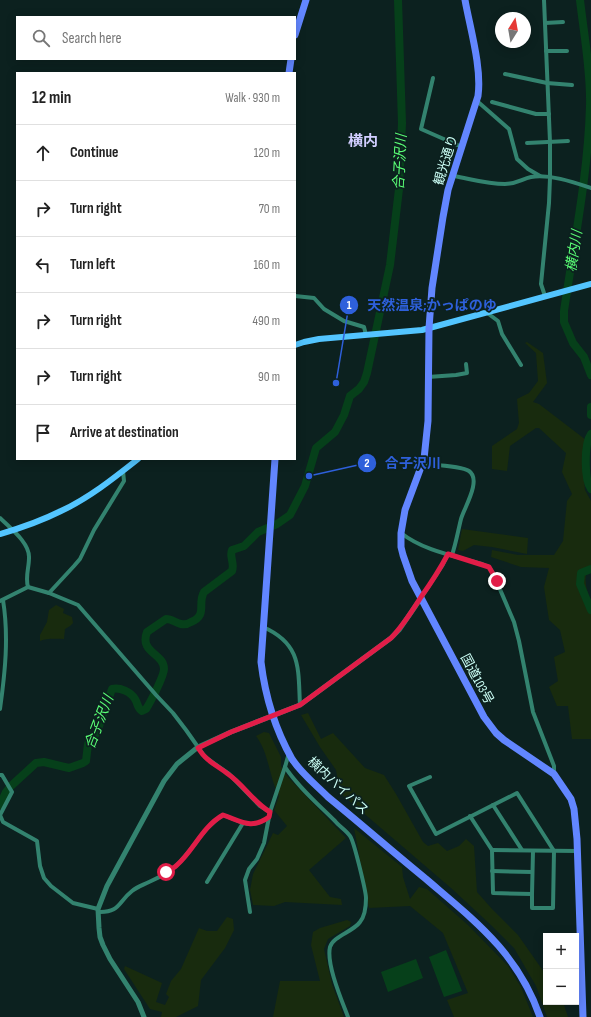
<!DOCTYPE html>
<html lang="en">
<head>
<meta charset="utf-8">
<style>
	body { margin:0; font-family:"Sofia Sans Condensed","Noto Sans JP",sans-serif; background:#f2f2f2; color:#222 }
	.controls { position:absolute; right:12px; bottom:12px; display:grid; overflow:hidden; border-radius:0px; box-shadow:0 2px 10px #0003 }
	.controls button { width:36px; height:36px; display:grid; place-items:center; padding:0; border:0; border-bottom:1px solid #e0e0e0; background:#fff; color:#222; font:20px sans-serif }
	.compass { position:absolute; left:495px; top:12px; width:36px; height:36px; border-radius:50%; background:#fff; box-shadow:0 2px 10px #0003; rotate:11deg }
	.stop { position:absolute; width:12px; height:12px; margin:-9px; border:3px solid #e11d48; border-radius:50%; background:#fff }
	.stop.end { background:#e11d48; border-color:#fff; box-shadow:0 1px 4px #0008 }
	.list { margin:0; padding:0; list-style:none }
	h2 { display:flex; justify-content:space-between; align-items:center; height:52px; margin:0; padding:0 16px; font-size:17px }
	h2 small { font-size:13px; font-weight:400; color:#767676 }
	.list li { display:grid; grid-template-columns:26px 1fr auto; gap:12px; align-items:center; box-sizing:border-box; height:56px; padding:0 16px; border-top:1px solid #e0e0e0 }
	.list b { display:block; font-size:15px; white-space:nowrap }
	.list em { font-size:13px; font-style:normal; color:#767676 }
	.icon { flex:none; width:22px; height:22px; fill:none; stroke:currentColor; stroke-width:2; stroke-linecap:round; stroke-linejoin:round }
	.map { position:relative; flex:none; width:591px; height:1017px; overflow:hidden }
	.search { position:absolute; background:#fff; box-shadow:0 2px 10px #0003; left:16px; top:16px; width:280px; height:44px; display:flex; align-items:center; gap:10px; box-sizing:border-box; padding:0 14px; border-radius:0px; color:#767676; font-size:15px }
	.panel { position:absolute; background:#fff; box-shadow:0 2px 10px #0003; left:16px; top:72px; width:280px; height:388px; border-radius:0px }
	.map>svg:first-child { display:block }
	.green { fill:#182b0e }
	.water { fill:#06401a }
	.lines { fill:none; stroke-linecap:round; stroke-linejoin:round }
	.river { stroke:#06401a; stroke-width:8 }
	.minor { stroke:#33836f; stroke-width:4 }
	.tertiary { stroke:#33836f; stroke-width:5 }
	.primary { stroke:#53c5ff; stroke-width:6 }
	.trunk { stroke:#6286ff; stroke-width:7 }
	.route { stroke:#e11d48; stroke-width:5 }
	.labels { text-anchor:middle; dominant-baseline:central; stroke-width:3.5; stroke-linejoin:round; paint-order:stroke }
	.street-label { font-size:13px; fill:#ccfff6; stroke:#0c211f }
	.water-label { font-size:14px; font-style:italic; fill:#5aff76; stroke:#0c211f }
	.quarter-label { font-size:15px; font-weight:bold; fill:#d1ceff; stroke:#0c211f }
	.leader { fill:none; stroke:#2e60db; stroke-width:1.5 }
	.callout-dot { fill:#2e60db; stroke:#0c211f; stroke-width:1.5 }
	.mark-label { font-size:12px; text-anchor:middle; font-weight:bold; fill:#fff }
	.callout-label { font-size:14px; text-anchor:middle; font-weight:bold; fill:#2e60db; stroke:#0c211f; stroke-width:3.5; stroke-linejoin:round; paint-order:stroke }
</style>
</head>
<body>
<div class="map">
<svg width="591" height="1017" viewBox="0 0 591 1017">
	<rect width="100%" height="100%" fill="#0c211f"/>
	<g class="green">
		<path d="M527 342 543 353 547 383 533 402 539 404 586 440 583 450V469L585 490 591 501V565C581 577 587 590 591 603V739H572L568 706H557L549 687 558 681 554 657 565 652 560 630 549 620 544 587 549 568 521 567 491 557 492 550 518 555H554L563 541 567 501 572 494 562 472 566 453 539 428H536L510 446 507 471 492 469V446L517 429 519 423 517 399 529 393 538 381 536 353 525 343Z"/>
		<path d="M462 529 528 538 527 554 492 547 474 545 463 551 458 550Z"/>
		<path d="M56 605 64 609 63 613 72 617 73 623 70 626 65 629 64 639C56 639 47 638 40 641V635L47 622 49 610Z"/>
		<path d="M308 713 321 739 333 733 365 768 384 775 396 794 423 842 428 846 438 843 447 851 459 846 466 839 474 846 477 892 492 909 518 935 546 975V1002H563L568 1017H547L536 986 514 948 492 926 451 888 340 793 336 770 320 747 301 715Z"/>
		<path d="M264 732 269 733 281 757V766L287 776 346 838 309 870 330 897 341 899 342 905 285 902 274 906 253 905 250 890 253 874 273 833 278 835 287 826 274 810 279 796C269 777 269 753 256 736Z"/>
		<path d="M354 828 402 867 403 877 410 899 419 887 427 889 468 925 508 966 521 987 533 1017H454L447 1000 468 993 443 933 410 906 369 908Z"/>
		<path d="M227 917 233 919 234 930 225 948 201 980 198 1006 176 1017H161L162 1012 150 1009 124 969 125 966 162 983 156 1002 165 1005 169 997 166 994 171 981 181 969 199 928 207 931H217Z"/>
		<path d="M347 920 351 922 350 926 328 939 324 949 332 984 344 1017H273L280 981H320L311 945 313 932 320 928Z"/>
	</g>
	<g class="water">
		<path d="M446 950 462 991 444 997 429 957Z"/>
		<path d="M416 959 423 978 388 992 381 972Z"/>
	</g>
	<g class="lines">
		<g class="river">
			<path d="M580 0C584 35 591 71 590 106 588 175 574 243 564 311V322L573 343 584 357 591 375"/>
			<path d="M591 407V415"/>
			<path d="M591 434C584 444 584 479 591 489"/>
			<path d="M591 569 581 573 580 584 591 610"/>
			<path d="M0 805 6 792 11 786 36 763 44 762 69 768 83 763 86 761 88 744 97 732 112 689C120 687 131 692 135 699 138 704 137 708 142 711L146 709C150 703 164 676 164 669 164 653 139 653 147 632L166 619C172 619 176 623 181 624 185 625 188 624 191 622 208 615 197 604 204 592L232 571C235 563 229 557 232 550L244 546 258 532 277 524 290 515 305 486 316 448 335 432 344 415 350 396 359 389 364 382 367 373 390 265 399 189 402 123 398 0"/>
		</g>
		<g class="minor">
			<path d="M544 0 550 142V178L549 203 541 284 545 296"/>
			<path d="M545 23 563 22"/>
			<path d="M546 51H567"/>
			<path d="M505 74 547 83 572 85"/>
			<path d="M433 78 421 129 462 147"/>
			<path d="M477 101 509 129 517 159 528 169 540 176"/>
			<path d="M492 102 536 114H549"/>
			<path d="M527 143 568 141"/>
			<path d="M454 176C471 179 487 184 505 184 516 184 522 179 531 177 550 174 573 182 591 188"/>
			<path d="M295 296 314 298 324 309 344 321 364 327 366 335"/>
			<path d="M486 312 498 321 502 334 521 365"/>
			<path d="M428 377 456 375 467 373 466 364"/>
			<path d="M423 464C433 465 461 466 469 471 482 480 464 508 461 519 458 531 456 543 452 555"/>
			<path d="M0 518C10 528 30 543 29 558 29 568 25 577 28 587"/>
			<path d="M401 533C424 551 455 556 482 564L489 567 493 573 514 622 519 641 533 712 554 766V774"/>
			<path d="M49 593 74 566 80 559 94 530 124 481 123 471"/>
			<path d="M421 598 442 566 448 554"/>
			<path d="M0 601 28 587 49 593 78 605 156 695 173 713 186 730 205 757 229 774 260 806 270 812"/>
			<path d="M263 627C302 644 298 669 300 705"/>
			<path d="M0 709C5 673 9 637 3 600"/>
			<path d="M285 767C299 788 318 804 335 821 339 826 347 831 350 836 354 841 366 892 366 898 366 906 365 916 360 922 353 932 333 936 330 947 326 964 342 1001 348 1017"/>
			<path d="M0 775H2L12 792 0 815 3 822 37 841 40 866 44 878 51 886 73 903 98 909"/>
			<path d="M430 777 409 786 436 834C463 820 490 807 517 793L554 851 553 908H532V894L493 893 492 850 470 816"/>
			<path d="M493 805 522 850"/>
			<path d="M492 850 578 851"/>
			<path d="M492 871 532 872"/>
			<path d="M207 882 243 823C253 825 260 824 269 817"/>
			<path d="M532 894 533 851"/>
			<path d="M98 912C120 913 118 902 132 891 137 887 143 885 149 882 158 878 170 872 177 865 194 849 203 827 223 815L243 823"/>
			<path d="M250 912 245 880 249 869 257 859 264 843 270 812 285 767 289 753"/>
		</g>
		<path class="tertiary" d="M144 1017 138 1002 110 959 103 945 100 937 99 928 98 909 107 886 164 781 177 764 198 747 231 732 300 705 391 638 399 630 421 598"/>
		<g class="primary">
			<path d="M295 345 304 342 319 339 422 330 591 284"/>
			<path d="M0 534C21 528 41 521 61 511 89 498 114 478 138 459"/>
		</g>
		<g class="trunk">
			<path d="M465 0C470 28 482 68 478 96L448 190 443 217 432 288 429 328 428 421 424 459 405 510 401 533V547L403 555 412 581 484 717 496 733 504 740 554 774 571 799 574 809 577 839 583 1017"/>
			<path d="M295 35 306 0"/>
			<path d="M289 73 291 59"/>
			<path d="M275 459 261 662C265 695 275 729 292 759 301 773 316 785 328 797 361 824 393 852 426 879 475 921 518 953 540 1017"/>
		</g>
	</g>
	<g class="lines">
		<path class="route" d="M166 872C170 870 174 868 177 865 194 850 202 827 223 815 241 821 251 830 269 817L270 812C253 802 244 785 228 774 215 764 207 762 198 748L231 732 300 705 391 638C403 626 412 611 421 597 431 583 440 569 448 554L489 567 497 581"/>
	</g>
	<g class="labels">
		<g class="street-label">
			<text transform="translate(446 160) rotate(-73)">観光通り</text>
			<text transform="translate(477 679) rotate(62)">国道103号</text>
			<text transform="translate(338 786) rotate(43)">横内バイパス</text>
		</g>
		<g class="water-label">
			<text transform="translate(400 162) rotate(-87)">合子沢川</text>
			<text transform="translate(574 251) rotate(-81)">横内川</text>
			<text transform="translate(99 722) rotate(-69)">合子沢川</text>
		</g>
		<g class="quarter-label">
			<text x="363" y="141">横内</text>
		</g>
	</g>
	<path class="leader" d="M336 383L349 305M309 476L367 463"/>
	<g class="callout-dot">
		<circle cx="336" cy="383" r="4"/>
		<circle cx="309" cy="476" r="4"/>
		<circle cx="349" cy="305" r="10"/>
		<circle cx="367" cy="463" r="10"/>
	</g>
	<g class="mark-label">
		<text x="349" y="309">1</text>
		<text x="367" y="467">2</text>
	</g>
	<g class="callout-label">
		<text x="432" y="310">天然温泉;かっぱのゆ</text>
		<text x="413" y="468">合子沢川</text>
	</g>
</svg>
<div class="controls">
<button>+</button>
<button>−</button>
</div>
<svg class="compass" viewBox="-18 -18 36 36"><path d="M0-13l5 13h-10z" fill="#e53935"/><path d="M0 13l5-13h-10z" fill="#767676"/></svg>
<div class="stop" style="left:166px;top:872px"></div>
<div class="stop end" style="left:497px;top:581px"></div>
<div class="search"><svg class="icon" aria-label="search" viewBox="0 0 24 24"><circle cx="10" cy="10" r="6"/><path d="M15 15l6 6"/></svg>Search here</div>
<section class="panel">
<h2>12 min<small>Walk · 930 m</small></h2>
<ul class="list">
<li><svg class="icon" aria-label="ahead" viewBox="0 0 24 24"><path d="M12 20V5M6 11l6-6 6 6"/></svg><div><b>Continue</b></div><em>120 m</em></li>
<li><svg class="icon" aria-label="right" viewBox="0 0 24 24"><path d="M7 20v-9h11M14 6l5 5-5 5"/></svg><div><b>Turn right</b></div><em>70 m</em></li>
<li><svg class="icon" aria-label="left" viewBox="0 0 24 24"><path d="M17 20v-9H6M10 6l-5 5 5 5"/></svg><div><b>Turn left</b></div><em>160 m</em></li>
<li><svg class="icon" aria-label="right" viewBox="0 0 24 24"><path d="M7 20v-9h11M14 6l5 5-5 5"/></svg><div><b>Turn right</b></div><em>490 m</em></li>
<li><svg class="icon" aria-label="right" viewBox="0 0 24 24"><path d="M7 20v-9h11M14 6l5 5-5 5"/></svg><div><b>Turn right</b></div><em>90 m</em></li>
<li><svg class="icon" aria-label="arrive" viewBox="0 0 24 24"><path d="M6 21V4h12l-3 4 3 4H6"/></svg><div><b>Arrive at destination</b></div></li>
</ul>
</section>
</div>
</body>
</html>
